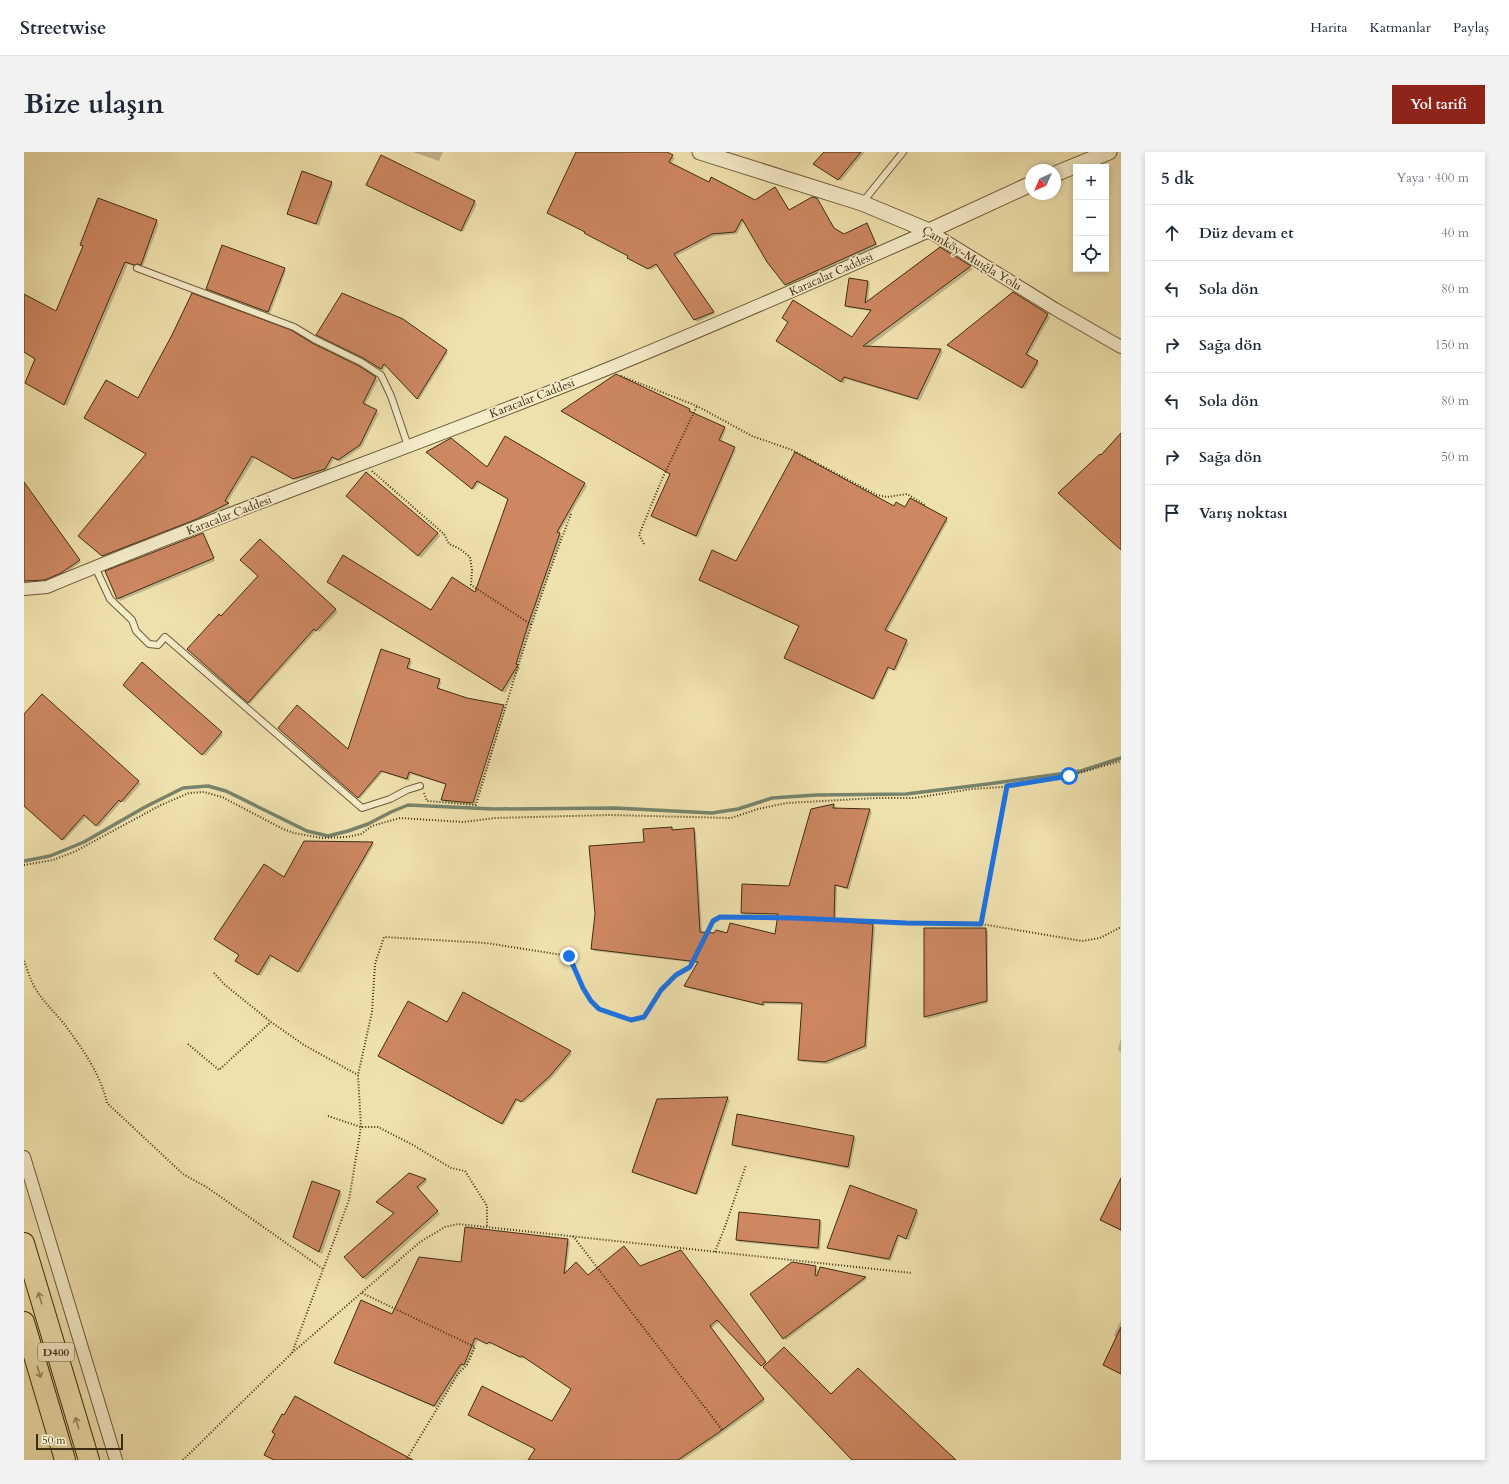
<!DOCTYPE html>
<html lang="tr">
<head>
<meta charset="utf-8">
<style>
	body { margin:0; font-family:Cardo,serif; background:#f2f2f3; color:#1f2937 }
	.controls { position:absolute; right:12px; top:12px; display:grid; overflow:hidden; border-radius:0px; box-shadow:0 2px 6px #0003 }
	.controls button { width:36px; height:36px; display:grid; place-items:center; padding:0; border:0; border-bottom:1px solid #e0e1e3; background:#fff; color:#1f2937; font:20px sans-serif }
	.compass { position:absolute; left:1001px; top:12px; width:36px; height:36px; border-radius:50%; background:#fff; box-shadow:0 2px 6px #0003; rotate:224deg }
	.scale { position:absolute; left:12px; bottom:10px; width:87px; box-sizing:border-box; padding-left:4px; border:2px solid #402d11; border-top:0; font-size:11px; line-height:14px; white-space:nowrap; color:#402d11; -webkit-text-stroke:3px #f5ecca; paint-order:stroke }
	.stop { position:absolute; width:12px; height:12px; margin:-9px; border:3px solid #1a73e8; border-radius:50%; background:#fff }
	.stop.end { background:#1a73e8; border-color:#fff; box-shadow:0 1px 4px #0008 }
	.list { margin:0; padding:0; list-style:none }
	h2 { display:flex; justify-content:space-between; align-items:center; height:52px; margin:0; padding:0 16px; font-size:17px }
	h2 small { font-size:13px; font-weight:400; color:#747a83 }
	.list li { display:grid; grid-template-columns:26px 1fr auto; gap:12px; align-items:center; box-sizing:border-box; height:56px; padding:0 16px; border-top:1px solid #e0e1e3 }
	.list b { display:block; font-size:15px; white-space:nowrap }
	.list em { font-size:13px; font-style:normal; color:#747a83 }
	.icon { flex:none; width:22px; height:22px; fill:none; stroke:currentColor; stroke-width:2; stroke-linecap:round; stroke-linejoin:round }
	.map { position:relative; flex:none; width:1097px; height:1308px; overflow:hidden; border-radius:0px }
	header { display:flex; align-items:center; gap:24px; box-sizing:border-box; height:56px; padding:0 20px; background:#fff; border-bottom:1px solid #e0e1e3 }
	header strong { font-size:19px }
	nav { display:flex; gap:22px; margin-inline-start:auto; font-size:14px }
	.intro { display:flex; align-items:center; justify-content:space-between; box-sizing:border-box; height:96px; padding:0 24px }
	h1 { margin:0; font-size:28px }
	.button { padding:10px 18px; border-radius:0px; background:#8f2418; color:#fff; font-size:14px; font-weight:700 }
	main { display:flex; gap:24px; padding:0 24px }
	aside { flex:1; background:#fff; border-radius:0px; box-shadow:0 2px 6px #0003 }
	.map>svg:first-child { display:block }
	.shadow { fill:#0003 }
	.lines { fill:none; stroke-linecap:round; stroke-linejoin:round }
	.stream { stroke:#76846c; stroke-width:3.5 }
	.building { fill:#cd8762; stroke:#402d11 }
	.service-casing { stroke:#6c5a38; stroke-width:8 }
	.minor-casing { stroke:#6c5a38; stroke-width:14 }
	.tertiary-casing { stroke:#6c5a38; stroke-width:17 }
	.trunk-casing { stroke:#402d11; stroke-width:22 }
	.path { stroke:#402d11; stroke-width:2; stroke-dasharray:1 2; stroke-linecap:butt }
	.service { stroke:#f5ecca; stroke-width:6 }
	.minor { stroke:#f5ecca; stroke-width:12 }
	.tertiary { stroke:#f5ecca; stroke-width:15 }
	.trunk { stroke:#efe1ae; stroke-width:20 }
	.oneway { stroke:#988760 }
	.route { stroke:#1a73e8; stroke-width:5 }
	.labels { text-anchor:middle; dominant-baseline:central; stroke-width:3.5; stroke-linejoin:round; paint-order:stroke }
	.shield { fill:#f5ecca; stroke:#766648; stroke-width:1 }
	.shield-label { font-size:11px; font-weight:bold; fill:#402d11 }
	.street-label { font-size:12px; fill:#402d11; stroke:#f5ecca }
</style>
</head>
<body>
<header>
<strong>Streetwise</strong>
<nav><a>Harita</a><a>Katmanlar</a><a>Paylaş</a></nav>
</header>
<div class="intro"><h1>Bize ulaşın</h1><a class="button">Yol tarifi</a></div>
<main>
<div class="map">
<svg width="1097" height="1308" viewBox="0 0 1097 1308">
	<rect width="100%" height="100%" fill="#efe1ae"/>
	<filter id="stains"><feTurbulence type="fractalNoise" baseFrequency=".005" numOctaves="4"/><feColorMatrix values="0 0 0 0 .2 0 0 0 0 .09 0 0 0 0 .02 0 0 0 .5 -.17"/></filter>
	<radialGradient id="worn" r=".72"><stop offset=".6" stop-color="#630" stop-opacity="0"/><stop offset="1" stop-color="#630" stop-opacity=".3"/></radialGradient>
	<g class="shadow">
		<path d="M389 0H419L415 9Z"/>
		<path d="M553 0H641L651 6 647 12 685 32 731 49 753 39 766 59 820 83 843 73 854 94 764 134 720 69 713 82 691 84 652 104 691 162 673 170 634 114 627 118 607 108 605 104 561 80 524 61Z"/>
		<path d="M801 0H841L817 29 793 14Z"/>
		<path d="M307 30 309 33 295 74 266 63 264 61Z"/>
		<path d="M343 33 450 50 453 52 439 80Z"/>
		<path d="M74 48 133 69 135 72 119 114 115 113 112 115 104 112 43 254 5 233 12 207 0 199V143L32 161 60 95 58 93Z"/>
		<path d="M916 96 949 117 843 196 917 198 919 200 896 249 822 227 820 232 753 189 765 171 759 166 828 186 847 159 825 156 822 154 844 129 846 132 844 150Z"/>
		<path d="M260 117 262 119 246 162 186 139 183 137Z"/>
		<path d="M989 141 1026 165 1004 204 1015 212 1001 237 924 194Z"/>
		<path d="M293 183 422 199 424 201 395 248 362 213 359 219 342 208Z"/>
		<path d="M288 192 334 215 354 228 341 253 355 261 338 295 316 310 310 307 303 319 272 328 231 306 203 351 206 354 175 369 81 406 58 386 123 303 61 266 114 247Z"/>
		<path d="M666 258 668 260 667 261 700 276 702 278 697 290 712 298 674 386 628 364 647 323 541 261Z"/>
		<path d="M405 302 463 317 561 332 563 334 535 381 538 384 506 475 494 514 496 516 481 541 306 432 407 460 452 441 485 347 456 330 450 338Z"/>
		<path d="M0 331 57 410 39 423 24 429 2 431 0 429Z"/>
		<path d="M325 346 414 381 416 384 397 406Z"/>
		<path d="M870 355 881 356 922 366 924 369 863 480 885 491 872 519 866 516 851 548 764 508 761 506 776 475 676 427 712 410Z"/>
		<path d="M178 382 191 409 96 449 94 446Z"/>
		<path d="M236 388 314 460 295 480 293 478 226 552 165 497 197 466 235 424Z"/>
		<path d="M385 507 388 510 385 518 415 528 417 530 415 538 442 547 480 554H479L447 653 421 650 419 647 423 633 387 622 385 629 359 620 336 647 257 578 325 599Z"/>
		<path d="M118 512 199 583 181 604 100 533Z"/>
		<path d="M18 544 117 632 100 651 98 649 75 675 63 664 40 689 0 653V568Z"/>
		<path d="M481 555 482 556 451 653H449Z"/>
		<path d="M810 653 812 655V657L846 658 848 660 825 738 813 734 812 770 849 773 851 775 843 896 804 912 778 910 775 908 779 853 741 852V854L663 836 661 834 674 811 570 799 568 797 621 691 647 676 650 678 670 677 672 680 678 781 752 783 754 764 720 763 718 761 766 735 788 658Z"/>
		<path d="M281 690 349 691 350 693 277 821 248 805 237 824 215 811 212 809 216 804 193 789 260 726Z"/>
		<path d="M901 777H962L964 779V851L904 867 901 865Z"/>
		<path d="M440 841 548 902 528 926 500 951 494 948 480 973 358 906 423 871Z"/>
		<path d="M1097 886V901L1094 898Z"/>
		<path d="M703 946 706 948 674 1043 612 1022 609 1020Z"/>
		<path d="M830 985 832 987 826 1017 711 995 709 992Z"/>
		<path d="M386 1022 404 1029 394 1038 416 1062 342 1128 321 1105 371 1061 353 1050Z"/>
		<path d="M1097 1039V1079L1077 1068Z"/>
		<path d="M315 1040 318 1042 298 1102 271 1085Z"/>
		<path d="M893 1059 895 1061 885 1088 876 1085 867 1109 806 1097 804 1095Z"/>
		<path d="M796 1069 798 1071 796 1098 715 1090 713 1088Z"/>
		<path d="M543 1088 546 1090 542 1121 564 1124 616 1115 659 1102 743 1213 807 1244 930 1308H830L695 1170 688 1176 741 1250 696 1283 659 1308H505L512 1297 445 1263 528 1270 548 1237 501 1205 499 1207 467 1191 466 1193 454 1188 442 1214 440 1213 412 1256 314 1213 312 1211 369 1163 438 1111Z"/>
		<path d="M791 1115 794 1118V1123L796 1116 841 1126 843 1127 762 1188 760 1186Z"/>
		<path d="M1097 1168V1222L1080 1213 1092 1186 1090 1183Z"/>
	</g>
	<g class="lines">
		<path class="stream" d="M0 709 26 704 60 690 121 655 159 636 184 634 202 639 283 679 304 684 324 679 344 672 367 660 384 653 469 657 591 656 688 661 714 657 748 646 792 643 882 642 964 632 1057 619 1097 606"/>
	</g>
	<g class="building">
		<path d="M552 0H643L649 3 645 10 685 30 687 25 731 48 751 35 765 58 788 45 793 46 810 76 820 82 843 71 852 92 761 133 743 110 718 67 711 80 688 82 650 102 690 160 670 168 632 112 624 117 603 106 604 104 560 81 561 80 523 61Z"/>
		<path d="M800 0H837L814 28 789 12Z"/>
		<path d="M357 3 451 49 437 79 342 33Z"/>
		<path d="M278 19 308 30 292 72 263 62Z"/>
		<path d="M74 46 133 68 117 113 113 112 110 113 101 110 40 253 1 231 11 207 0 200V142L32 159 59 94 56 93Z"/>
		<path d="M198 93 261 116 244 160 182 137Z"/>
		<path d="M916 95 947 114 839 194 917 197 893 247 820 225 817 230 752 189 764 170 758 166 769 148 828 185 847 158 821 154 825 126 844 129 841 151Z"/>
		<path d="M989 140 1024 162 1002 202 1014 209 998 236 923 193Z"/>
		<path d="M168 141 267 178 288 191 335 214 352 225 339 251 353 258 336 293 314 308 308 305 301 317 269 327 228 304 201 349 205 351 173 367 78 404 54 384 122 302 60 266 82 228 114 246 148 183Z"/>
		<path d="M318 141 379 167 423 198 393 247 360 212 357 217 339 206 292 183Z"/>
		<path d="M592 222 666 257 665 259 701 275 695 288 711 295 672 384 627 364 646 322 537 259Z"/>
		<path d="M1097 281V398L1034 341 1076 302 1077 303Z"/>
		<path d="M481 284 561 331 533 380 536 381 504 473 492 512 494 513 478 539 303 430 319 403 407 458 428 425 451 440 484 347 453 329 448 337 402 300 427 286 463 315Z"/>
		<path d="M771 300 870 354 872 350 881 355 886 346 923 366 861 478 883 488 870 518 864 515 849 547 760 506 775 474 675 428 688 398 712 409Z"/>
		<path d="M342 320 414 381 394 404 322 344Z"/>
		<path d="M0 330 56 408 37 421 21 428 0 429Z"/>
		<path d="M179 381 190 406 93 447 81 419Z"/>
		<path d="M236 387 312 457 292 479 290 477 224 551 163 497 195 462 197 464 234 424 216 408Z"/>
		<path d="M357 497 386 507 383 516 416 527 413 536 443 546 480 553 449 651 417 648 422 632 385 620 383 627 357 619 334 646 254 576 273 553 324 597Z"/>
		<path d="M118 510 198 580 178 603 99 533Z"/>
		<path d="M18 542 115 629 97 650 95 648 72 674 60 663 38 688 0 654V562Z"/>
		<path d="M810 652 809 656 846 657 823 736 811 733 810 769 849 772 841 894 801 910 774 908 778 851 739 850V853L660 834 674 810 567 797 571 762 565 694 620 690 619 677 648 675V678L670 676 676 780 690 781 692 778 703 781 706 771 751 782 754 762 717 761 718 732 765 734 787 657Z"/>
		<path d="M280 689 349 690 274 820 246 803 234 823 211 809 215 803 190 787 240 712 260 725Z"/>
		<path d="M900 776H962L963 849 900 865Z"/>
		<path d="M439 840 547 899 526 924 497 950 492 947 478 972 354 904 384 849 423 870Z"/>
		<path d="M704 945 672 1042 608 1020 633 947Z"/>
		<path d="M713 962 830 984 824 1015 708 993Z"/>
		<path d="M385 1021 402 1027 393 1035 414 1059 339 1126 320 1105 370 1061 352 1050Z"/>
		<path d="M1097 1026V1078L1076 1068Z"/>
		<path d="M288 1029 316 1039 295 1100 269 1085Z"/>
		<path d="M826 1033 893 1058 882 1087 874 1083 865 1107 803 1096Z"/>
		<path d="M715 1060 796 1068 794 1096 712 1088Z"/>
		<path d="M441 1075 544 1087 540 1122 552 1110 564 1123 600 1094 616 1114 657 1098 742 1210 737 1214 693 1168 686 1174 740 1247 694 1281 654 1308H504L511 1297 444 1263 458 1234 528 1269 547 1237 498 1204 496 1205 465 1190 463 1192 451 1186 440 1213 437 1212 410 1254 310 1211 337 1148 368 1162 395 1105 437 1110Z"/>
		<path d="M768 1110 792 1114 791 1123 793 1124 796 1115 842 1125 759 1187 726 1142Z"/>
		<path d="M1097 1175V1222L1079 1213Z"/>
		<path d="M760 1195 807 1242 834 1216 932 1308H828L739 1215Z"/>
		<path d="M271 1244 389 1308H250L240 1303 251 1282 248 1280 258 1262 260 1263Z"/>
	</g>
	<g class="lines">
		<g class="service-casing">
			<g id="service">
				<path d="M838 51 879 0"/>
				<path d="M113 116 270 175 290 187 337 210 357 223 367 244 384 294"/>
				<path d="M71 415 86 447 108 468 112 479 125 492 134 493 141 485 338 656 366 647 383 638 396 634"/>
			</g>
		</g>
		<g class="minor-casing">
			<g id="minor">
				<path d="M0 437 23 435C211 356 404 290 593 213 698 170 801 125 905 79L1031 157 1097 195"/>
				<path d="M0 1005 92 1308"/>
			</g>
		</g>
		<g class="tertiary-casing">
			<g id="tertiary">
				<path d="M676 0 838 51 905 79 1007 32"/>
				<path d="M1031 22 1085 0"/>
			</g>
		</g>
		<g class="trunk-casing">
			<g id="trunk">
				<path d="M0 1091 65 1308"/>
				<path d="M0 1170 41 1308"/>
			</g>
		</g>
		<g class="path">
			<path d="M597 224 673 254 728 284 768 298 853 343 863 345 883 342 901 353"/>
			<path d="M348 319 420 382 425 392 436 397 446 405 448 418 447 433 508 473"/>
			<path d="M620 392 615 383 638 327 673 254"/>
			<path d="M400 641 403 649 452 653C481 556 510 457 547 362"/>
			<path d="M0 713 29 708 50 700 137 653 165 641 180 640 198 645 259 677 270 681 298 686 323 685 337 682 348 674 376 666 439 670 471 666 585 663 707 666 734 657 763 651 853 646H890L948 637 993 634 1045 624 1097 609"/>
			<path d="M957 772 983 635"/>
			<path d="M0 809C3 816 5 824 9 832 17 848 30 859 41 873 58 896 77 923 83 951L159 1022 184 1036 299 1117"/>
			<path d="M190 821 200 832 247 870 280 893 334 923"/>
			<path d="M164 892 195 918 247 870"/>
			<path d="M304 964 337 975H354L389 993 427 1016 441 1019 463 1054V1075"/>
			<path d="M549 1084 699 1279"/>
			<path d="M691 1100 702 1072 722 1013"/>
			<path d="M338 1141 451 1195 443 1213 434 1222 382 1308"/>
			<path d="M268 1201 325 1048 337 975 334 923 348 860 351 812 360 785 462 791 545 804 559 836 567 849 575 857 607 868 620 865 637 838 652 823 666 815 689 769 696 765H770L882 771 957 772 1058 789 1076 786 1097 775"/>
			<path d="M159 1308 268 1201 396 1090 421 1075 434 1072 888 1121"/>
		</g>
		<use href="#service" class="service"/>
		<use href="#minor" class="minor"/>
		<use href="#tertiary" class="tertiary"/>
		<use href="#trunk" class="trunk"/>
	</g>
	<defs><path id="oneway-shaft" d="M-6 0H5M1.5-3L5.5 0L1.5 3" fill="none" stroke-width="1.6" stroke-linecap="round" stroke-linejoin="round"/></defs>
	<g class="oneway">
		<use href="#oneway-shaft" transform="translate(16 1146) rotate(-106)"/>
		<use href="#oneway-shaft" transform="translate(15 1220) rotate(73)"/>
		<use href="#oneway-shaft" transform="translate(53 1271) rotate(-107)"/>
	</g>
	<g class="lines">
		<path class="route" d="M545 804 559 836 567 849 575 857 607 868 620 865 637 838 652 823 666 815 689 769 696 765 770 766 882 771 957 772 983 634 1045 624"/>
	</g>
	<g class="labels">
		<rect class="shield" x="14" y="1191" width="36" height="18" rx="3"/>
		<g class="shield-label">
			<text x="32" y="1200">D400</text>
		</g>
		<g class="street-label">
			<text transform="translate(948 106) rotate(31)">Çamköy-Muığla Yolu</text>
			<text transform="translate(807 122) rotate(-24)">Karacalar Caddesi</text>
			<text transform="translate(508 246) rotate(-21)">Karacalar Caddesi</text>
			<text transform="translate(205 363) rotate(-21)">Karacalar Caddesi</text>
		</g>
	</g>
	<rect width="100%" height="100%" filter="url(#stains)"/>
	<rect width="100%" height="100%" fill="url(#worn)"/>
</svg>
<div class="controls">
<button>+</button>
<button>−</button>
<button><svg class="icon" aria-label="locate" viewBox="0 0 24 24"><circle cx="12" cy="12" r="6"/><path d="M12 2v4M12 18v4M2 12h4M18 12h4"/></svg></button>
</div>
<svg class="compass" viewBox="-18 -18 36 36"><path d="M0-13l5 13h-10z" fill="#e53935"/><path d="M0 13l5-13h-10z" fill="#747a83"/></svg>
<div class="scale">50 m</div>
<div class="stop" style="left:1045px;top:624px"></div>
<div class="stop end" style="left:545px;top:804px"></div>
</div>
<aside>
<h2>5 dk<small>Yaya · 400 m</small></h2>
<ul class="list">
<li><svg class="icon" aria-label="ahead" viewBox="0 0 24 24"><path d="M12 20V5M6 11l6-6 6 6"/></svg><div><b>Düz devam et</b></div><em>40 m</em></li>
<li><svg class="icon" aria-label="left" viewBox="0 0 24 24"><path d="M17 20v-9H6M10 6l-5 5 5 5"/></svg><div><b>Sola dön</b></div><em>80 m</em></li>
<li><svg class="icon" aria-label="right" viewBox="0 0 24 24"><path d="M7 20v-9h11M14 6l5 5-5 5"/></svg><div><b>Sağa dön</b></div><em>150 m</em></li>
<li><svg class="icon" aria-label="left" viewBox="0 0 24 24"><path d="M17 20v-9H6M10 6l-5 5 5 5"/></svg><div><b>Sola dön</b></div><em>80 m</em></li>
<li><svg class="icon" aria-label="right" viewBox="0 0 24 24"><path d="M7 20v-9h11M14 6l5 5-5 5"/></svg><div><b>Sağa dön</b></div><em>50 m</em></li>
<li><svg class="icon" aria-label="arrive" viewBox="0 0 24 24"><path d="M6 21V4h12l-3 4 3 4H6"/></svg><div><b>Varış noktası</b></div></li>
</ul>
</aside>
</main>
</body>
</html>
